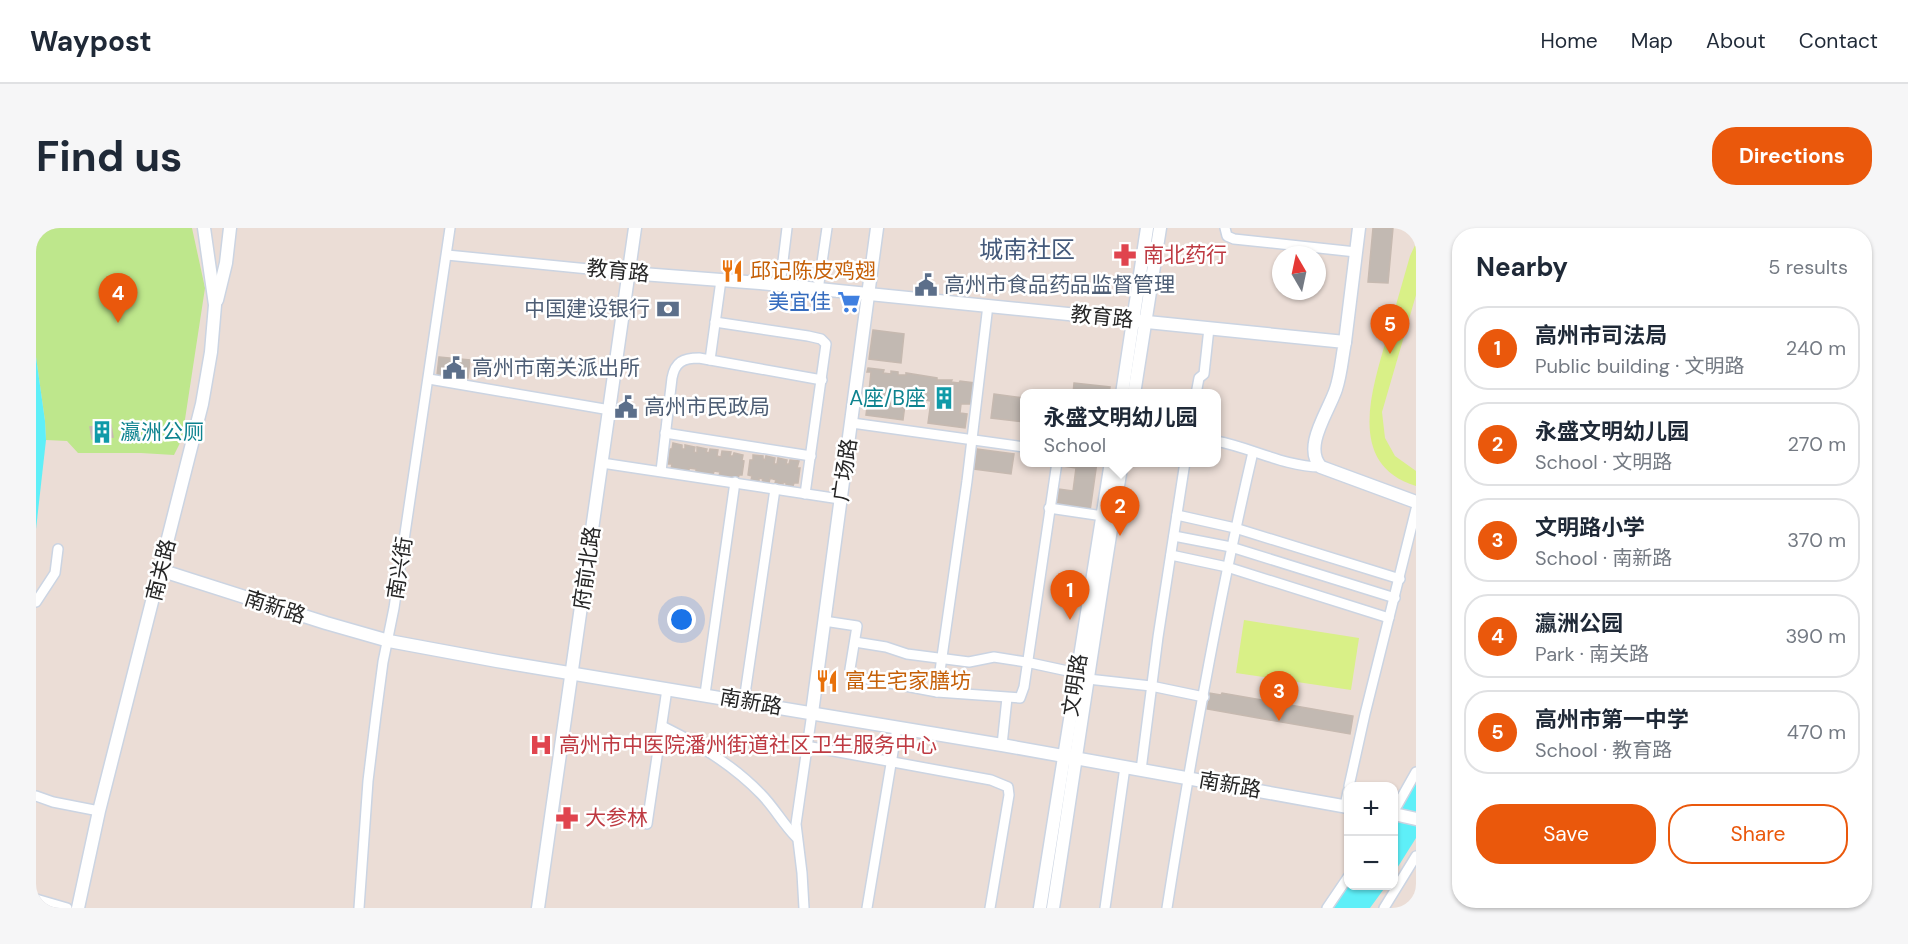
<!DOCTYPE html>
<html lang="en">
<head>
<meta charset="utf-8">
<style>
	body { margin:0; font-family:"DM Sans","Noto Sans SC",sans-serif; background:#f6f6f7; color:#1f2937 }
	.controls { position:absolute; right:18px; bottom:18px; display:grid; overflow:hidden; border-radius:12px; box-shadow:0 2px 4px #0004 }
	.controls button { width:54px; height:54px; display:grid; place-items:center; padding:0; border:0; border-bottom:2px solid #e0e1e3; background:#fff; color:#1f2937; font:30px sans-serif }
	.compass { position:absolute; left:1236px; top:18px; width:54px; height:54px; border-radius:50%; background:#fff; box-shadow:0 2px 4px #0004; rotate:351deg }
	.you { position:absolute; left:646px; top:392px; width:21px; height:21px; margin:-15px; border:4px solid #fff; border-radius:50%; background:#1a73e8; box-shadow:0 0 0 9px #1a73e833 }
	.badge { display:grid; place-items:center; width:39px; height:39px; border-radius:50%; background:#ea580c; color:#fff; font-size:20px; font-weight:700 }
	.pin { position:absolute; translate:-50% -50px; filter:drop-shadow(0 2px 3px #0008) }
	.pin::after { content:''; position:absolute; top:32px; width:21px; height:18px; background:inherit; clip-path:polygon(0 0,100% 0,50% 100%) }
	.popup { position:absolute; left:984px; top:161px; width:201px; height:78px; box-sizing:border-box; display:grid; place-content:center; border-radius:12px; background:#fff; filter:drop-shadow(0 2px 4px #0005); font-size:20px; white-space:nowrap; color:#747a83 }
	.popup b { font-size:22px; color:#1f2937 }
	.popup::after { content:''; position:absolute; left:50%; top:100%; margin-left:-12px; border:12px solid transparent; border-top-color:#fff }
	.list { margin:0; padding:0; list-style:none }
	h2 { display:flex; justify-content:space-between; align-items:center; height:78px; margin:0; padding:0 24px; font-size:26px }
	h2 small { font-size:20px; font-weight:400; color:#747a83 }
	.list li { display:grid; grid-template-columns:39px 1fr auto; gap:18px; align-items:center; box-sizing:border-box; height:84px; margin:0 12px 12px; padding:0 12px; border:2px solid #e0e1e3; border-radius:24px }
	.list b { display:block; font-size:22px; white-space:nowrap }
	.list p { margin:0; font-size:20px; white-space:nowrap; color:#747a83 }
	.list em { font-size:20px; font-style:normal; color:#747a83 }
	.actions { display:flex; gap:12px; padding:18px 24px }
	.actions a { flex:1; padding:14px 0; border:2px solid #ea580c; border-radius:24px; text-align:center; font-size:21px; color:#ea580c }
	.actions .main { background:#ea580c; color:#fff }
	.map { position:relative; flex:none; width:1380px; height:680px; overflow:hidden; border-radius:24px }
	header { display:flex; align-items:center; gap:36px; box-sizing:border-box; height:84px; padding:0 30px; background:#fff; border-bottom:2px solid #e0e1e3 }
	header strong { font-size:28px }
	nav { display:flex; gap:33px; margin-inline-start:auto; font-size:21px }
	.intro { display:flex; align-items:center; justify-content:space-between; box-sizing:border-box; height:144px; padding:0 36px }
	h1 { margin:0; font-size:42px }
	.button { padding:15px 27px; border-radius:24px; background:#ea580c; color:#fff; font-size:21px; font-weight:700 }
	main { display:flex; gap:36px; padding:0 36px }
	aside { flex:1; background:#fff; border-radius:24px; box-shadow:0 2px 4px #0004 }
	.map>svg:first-child { display:block }
	.green { fill:#bee78c }
	.pitch { fill:#d9f087 }
	.water { fill:#5eeff8 }
	.building { fill:#c2b9b2; stroke:#c6b9b0; stroke-width:1.5 }
	.lines { fill:none; stroke-linecap:round; stroke-linejoin:round }
	.street-casing { stroke:#cbd4e2; stroke-width:12 }
	.secondary-casing { stroke:#cbd4e2; stroke-width:15 }
	.street { stroke:#fff; stroke-width:9 }
	.secondary { stroke:#fff; stroke-width:12 }
	.labels { text-anchor:middle; dominant-baseline:central; stroke-width:5; stroke-linejoin:round; paint-order:stroke }
	.health-label { font-size:21px; fill:#be3a42; stroke:#fff; text-anchor:start }
	.street-label { font-size:21px; fill:#262626; stroke:#fff }
	.food-label { font-size:21px; fill:#c56008; stroke:#fff; text-anchor:start }
	.service-label { font-size:21px; fill:#4e5e75; stroke:#fff; text-anchor:start }
	.shop-label { font-size:21px; fill:#366cbe; stroke:#fff; text-anchor:end }
	.culture-label { font-size:21px; fill:#0d838f; stroke:#fff; text-anchor:end }
	.quarter-label { font-size:24px; fill:#44597a; stroke:#fff }
</style>
</head>
<body>
<header>
<strong>Waypost</strong>
<nav><a>Home</a><a>Map</a><a>About</a><a>Contact</a></nav>
</header>
<div class="intro"><h1>Find us</h1><a class="button">Directions</a></div>
<main>
<div class="map">
<svg width="1380" height="680" viewBox="0 0 1380 680">
	<rect width="100%" height="100%" fill="#ebddd6"/>
	<path class="green" d="M0 0H156L169 60 146 211 138 227 105 225H42L31 213 10 212 9 193 0 129Z"/>
	<g class="pitch">
		<path d="M1380 15V67L1346 184 1349 210 1359 228 1380 243V258C1310 237 1336 162 1350 112 1358 84 1366 56 1374 28Z"/>
		<path d="M1208 392 1323 410 1315 462 1200 445Z"/>
	</g>
	<g class="water">
		<path d="M0 129 9 193 10 212 0 301Z"/>
		<path d="M1380 554V610L1358 645V589Z"/>
		<path d="M1312 656V658H1350L1334 680H1297Z"/>
	</g>
	<g class="building">
		<path d="M1337 0H1357L1352 55 1332 54Z"/>
		<path d="M837 102 868 106 865 135 833 131Z"/>
		<path d="M403 129 434 132 432 150 401 147Z"/>
		<path d="M832 140 848 142 847 145 855 146V143L862 144V147H870V145L901 150V152H916L915 154 923 155 924 153 939 155 936 176H925L924 185 931 186 929 200 892 195 895 173 870 169 867 192 830 187 832 171 840 173 841 164 833 163 835 144H831Z"/>
		<path d="M1038 155 1074 159 1073 166H1037Z"/>
		<path d="M958 166 988 170V194L955 190Z"/>
		<path d="M75 197 77 209 56 211 54 199Z"/>
		<path d="M637 215 646 217V221H649V217L659 219 658 224 661 225V219L671 221 670 224 673 225 674 221 682 222 681 228 685 229 686 223 695 224 694 228H697L698 225 707 227 706 232 708 233 706 247H703L702 251 683 248 684 244 678 243 677 247 660 244V241L653 240V243L635 241 636 236H632L634 221H636Z"/>
		<path d="M941 221 978 226 975 246 938 241Z"/>
		<path d="M717 227 727 228V231L729 232 730 228 739 230 738 236H741L742 230 751 232 750 236H753L754 232 763 233 761 240H764L762 255H758L757 258 750 257V255L747 254V256L739 255 740 252 734 250 733 255 726 254 727 251 723 250V253L715 252 716 248 712 247 714 232H717Z"/>
		<path d="M1028 234H1061L1054 283 1021 279 1023 261 1037 263 1040 240 1028 238Z"/>
		<path d="M1173 465 1185 467 1186 465 1317 488 1314 506 1171 481Z"/>
	</g>
	<g class="lines">
		<g class="street-casing">
			<g id="street">
				<path d="M1189 0 1191 8 1198 11 1320 24"/>
				<path d="M411 27 593 45"/>
				<path d="M744 58 751 0"/>
				<path d="M782 62 791 0"/>
				<path d="M679 94 772 108 785 111 790 116 769 266"/>
				<path d="M674 132 685 52"/>
				<path d="M393 151 574 182"/>
				<path d="M1160 166 1163 150 1168 146 1173 100"/>
				<path d="M816 195 988 219"/>
				<path d="M629 205 775 228"/>
				<path d="M1180 213C1217 220 1246 238 1285 239"/>
				<path d="M566 235 804 271"/>
				<path d="M625 243 636 150C639 134 647 130 663 130L786 152"/>
				<path d="M1013 280 1067 288"/>
				<path d="M1141 287 1199 300 1364 351"/>
				<path d="M1138 308 1195 319 1359 370"/>
				<path d="M1135 327 1191 339 1353 390"/>
				<path d="M0 374 19 345 22 321"/>
				<path d="M788 393 821 398 814 441 816 448 901 464 984 470 988 459 1021 234"/>
				<path d="M819 414 850 419 871 426 933 434 958 429 990 434 1041 445"/>
				<path d="M1052 451 1115 458 1168 469"/>
				<path d="M901 464 931 253 952 77"/>
				<path d="M669 466 699 254"/>
				<path d="M708 473 739 261"/>
				<path d="M626 498C661 515 698 538 725 566 738 579 747 596 760 609"/>
				<path d="M966 517 971 470"/>
				<path d="M770 518 955 552 972 559 973 567 954 680"/>
				<path d="M1105 542 1122 409 1149 234"/>
				<path d="M1313 558 1329 486 1380 281"/>
				<path d="M0 568 17 574 63 583"/>
				<path d="M1309 578 1312 563"/>
				<path d="M1358 583 1380 544"/>
				<path d="M611 596 631 461"/>
				<path d="M0 671 31 680"/>
				<path d="M323 680 332 553 340 487 347 434 358 380 414 0"/>
				<path d="M768 680 766 645 760 596 776 485"/>
				<path d="M831 680 861 500"/>
				<path d="M1069 680 1089 539"/>
				<path d="M1131 680C1155 527 1182 374 1217 224"/>
				<path d="M1291 680 1312 649"/>
				<path d="M1348 680 1380 628"/>
			</g>
		</g>
		<g class="secondary-casing">
			<g id="secondary">
				<path d="M593 45 724 55 1309 114C1306 129 1305 146 1300 161 1293 183 1266 219 1285 239L1380 274"/>
				<path d="M181 72 190 35 194 0"/>
				<path d="M1309 114 1323 0"/>
				<path d="M1086 166 1111 0"/>
				<path d="M1098 166 1124 0"/>
				<path d="M124 342 290 395 353 413 461 433 966 517 1312 579"/>
				<path d="M776 485 841 0"/>
				<path d="M1358 586 1380 591"/>
				<path d="M42 680 63 583 166 176 175 124 179 77 168 0"/>
				<path d="M502 680 599 0"/>
				<path d="M1004 680 1075 234"/>
				<path d="M1017 680C1040 532 1061 383 1086 234"/>
			</g>
		</g>
		<use href="#street" class="street"/>
		<use href="#secondary" class="secondary"/>
	</g>
	<defs>
		<g id="pharmacy-bare" transform="scale(1.8)"><path d="M-2-6h4v4h4v4h-4v4h-4v-4h-4v-4h4Z" fill="#e0444e" stroke="#fff" stroke-width="2.5" paint-order="stroke"/></g>
		<g id="restaurant-bare" transform="scale(1.8)"><path d="M-5-6h1v4h1v-4h1v4h1v-4h1v5L-1.5 .5V6h-2V.5L-5-1ZM5-6V6H3V1.5H1.5Q1.5-4 5-6Z" fill="#e8710a" stroke="#fff" stroke-width="2.5" paint-order="stroke"/></g>
		<g id="civic-bare" transform="scale(1.8)"><path d="M-.6-6.5H3V-4.5H.6V-3L4-1V1h2V6H-6V1h2V-1L-.6-3ZM-1.2 2.5V6h2.4V2.5Z" fill="#5c6f8a" stroke="#fff" stroke-width="2.5" paint-order="stroke"/></g>
		<g id="supermarket-bare" transform="scale(1.8)"><path d="M-6-5.5h2.5l.6 2H6L4.5 2H-2.5L-4.4-4H-6ZM-1.5 3.2a1.3 1.3 0 1 0 .1 0ZM3 3.2a1.3 1.3 0 1 0 .1 0Z" fill="#3f7fe0" stroke="#fff" stroke-width="2.5" paint-order="stroke"/></g>
		<g id="bank-bare" transform="scale(1.8)"><path d="M-6-4H6V4H-6ZM0-2.3a2.3 2.3 0 1 0 0 4.6a2.3 2.3 0 1 0 0-4.6Z" fill="#5c6f8a" stroke="#fff" stroke-width="2.5" paint-order="stroke"/></g>
		<g id="building-bare" transform="scale(1.8)"><path d="M-4-6H4V6H1V3H-1V6H-4ZM-2.5-4.3h1.7v1.8h-1.7ZM.8-4.3h1.7v1.8H.8ZM-2.5-1h1.7V.8h-1.7ZM.8-1h1.7V.8H.8Z" fill="#0f9aa8" stroke="#fff" stroke-width="2.5" paint-order="stroke"/></g>
		<g id="hospital-bare" transform="scale(1.8)"><path d="M-5-5h3v3.5h4V-5h3V5h-3V1.5h-4V5h-3Z" fill="#e0444e" stroke="#fff" stroke-width="2.5" paint-order="stroke"/></g>
	</defs>
	<g fill-rule="evenodd">
		<use href="#pharmacy-bare" x="1089" y="27"/>
		<use href="#restaurant-bare" x="696" y="43"/>
		<use href="#civic-bare" x="890" y="57"/>
		<use href="#supermarket-bare" x="813" y="74"/>
		<use href="#bank-bare" x="632" y="81"/>
		<use href="#civic-bare" x="418" y="140"/>
		<use href="#building-bare" x="908" y="170"/>
		<use href="#civic-bare" x="590" y="179"/>
		<use href="#building-bare" x="66" y="204"/>
		<use href="#restaurant-bare" x="791" y="453"/>
		<use href="#hospital-bare" x="505" y="517"/>
		<use href="#pharmacy-bare" x="531" y="590"/>
	</g>
	<g class="labels">
		<g class="health-label">
			<text x="1107" y="27">南北药行</text>
			<text x="523" y="517">高州市中医院潘州街道社区卫生服务中心</text>
			<text x="549" y="590">大参林</text>
		</g>
		<g class="street-label">
			<text transform="translate(582 43) rotate(6)">教育路</text>
			<text transform="translate(1066 89) rotate(6)">教育路</text>
			<text transform="translate(809 242) rotate(-82)">广场路</text>
			<text transform="translate(364 340) rotate(-81)">南兴街</text>
			<text transform="translate(551 340) rotate(-82)">府前北路</text>
			<text transform="translate(125 342) rotate(-76)">南关路</text>
			<text transform="translate(239 379) rotate(18)">南新路</text>
			<text transform="translate(1039 457) rotate(-81)">文明路</text>
			<text transform="translate(715 474) rotate(10)">南新路</text>
			<text transform="translate(1194 557) rotate(10)">南新路</text>
		</g>
		<g class="food-label">
			<text x="714" y="43">邱记陈皮鸡翅</text>
			<text x="809" y="453">富生宅家膳坊</text>
		</g>
		<g class="service-label">
			<text x="908" y="57">高州市食品药品监督管理</text>
			<text x="614" y="81" text-anchor="end">中国建设银行</text>
			<text x="436" y="140">高州市南关派出所</text>
			<text x="608" y="179">高州市民政局</text>
		</g>
		<g class="shop-label">
			<text x="795" y="74">美宜佳</text>
		</g>
		<g class="culture-label">
			<text x="890" y="170">A座/B座</text>
			<text x="84" y="204" text-anchor="start">瀛洲公厕</text>
		</g>
		<g class="quarter-label">
			<text x="991" y="21">城南社区</text>
		</g>
	</g>
</svg>
<div class="controls">
<button>+</button>
<button>−</button>
</div>
<svg class="compass" viewBox="-18 -18 36 36"><path d="M0-13l5 13h-10z" fill="#e53935"/><path d="M0 13l5-13h-10z" fill="#747a83"/></svg>
<div class="you"></div>
<div class="pin badge" style="left:1034px;top:392px">1</div>
<div class="pin badge" style="left:1084px;top:308px">2</div>
<div class="popup"><b>永盛文明幼儿园</b>School</div>
<div class="pin badge" style="left:1243px;top:493px">3</div>
<div class="pin badge" style="left:82px;top:95px">4</div>
<div class="pin badge" style="left:1354px;top:126px">5</div>
</div>
<aside>
<h2>Nearby<small>5 results</small></h2>
<ul class="list">
<li><span class="badge">1</span><div><b>高州市司法局</b><p>Public building · 文明路</p></div><em>240 m</em></li>
<li><span class="badge">2</span><div><b>永盛文明幼儿园</b><p>School · 文明路</p></div><em>270 m</em></li>
<li><span class="badge">3</span><div><b>文明路小学</b><p>School · 南新路</p></div><em>370 m</em></li>
<li><span class="badge">4</span><div><b>瀛洲公园</b><p>Park · 南关路</p></div><em>390 m</em></li>
<li><span class="badge">5</span><div><b>高州市第一中学</b><p>School · 教育路</p></div><em>470 m</em></li>
</ul>
<div class="actions"><a class="main">Save</a><a>Share</a></div>
</aside>
</main>
</body>
</html>
